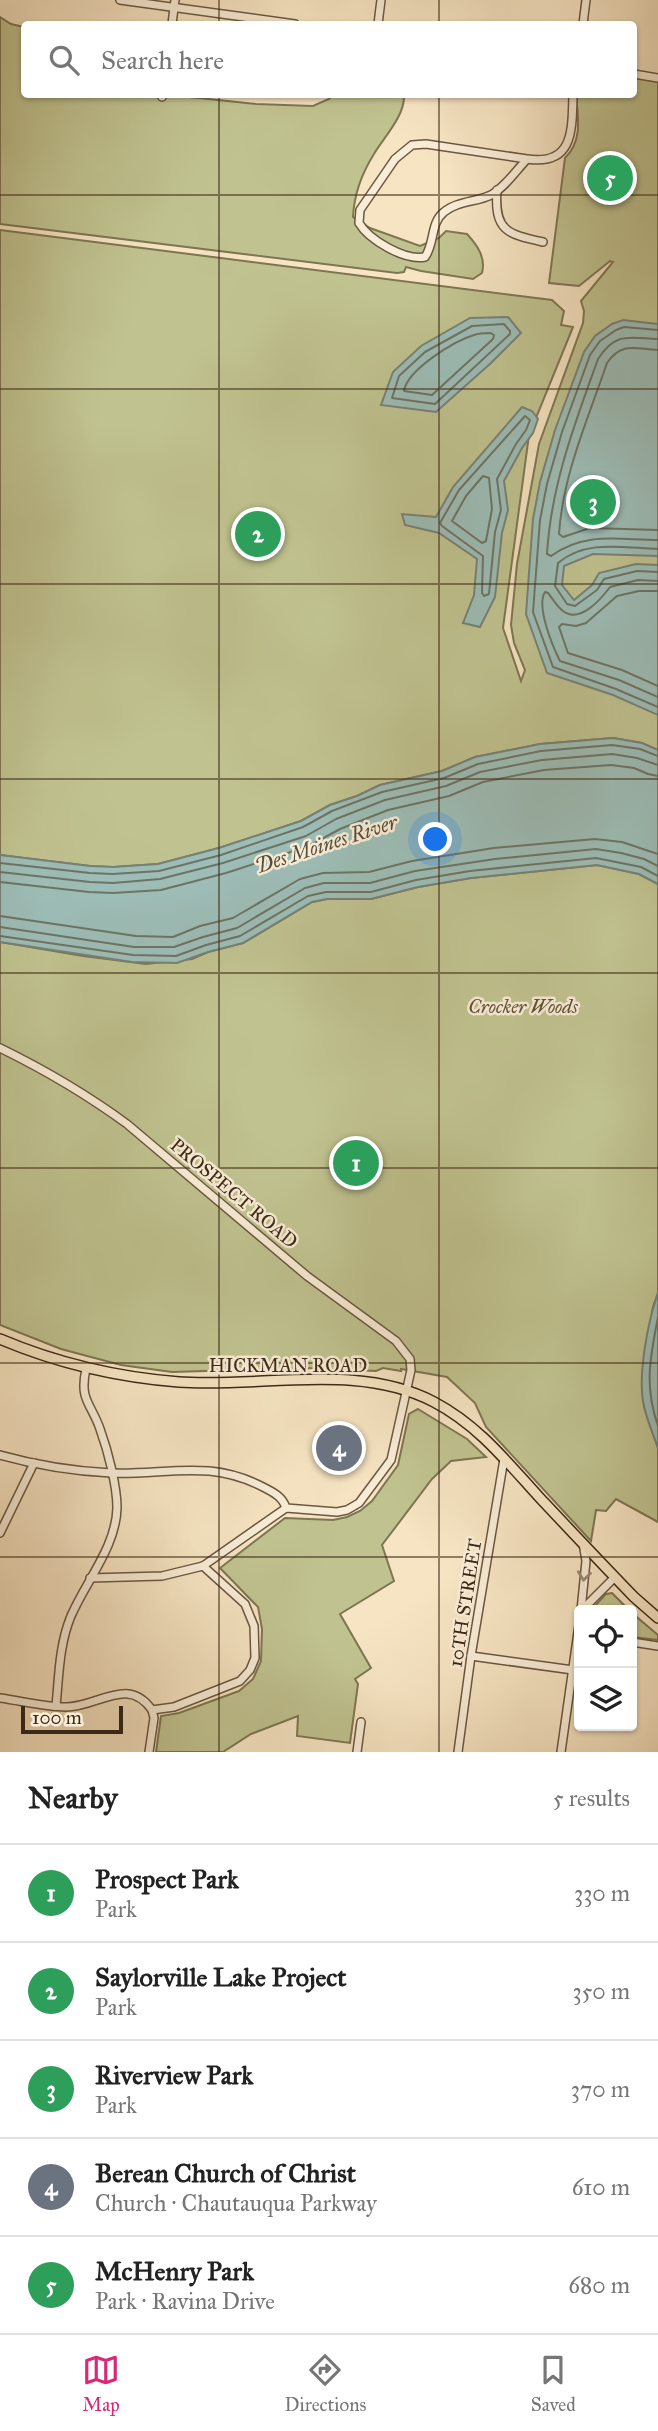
<!DOCTYPE html>
<html lang="en">
<head>
<meta charset="utf-8">
<style>
	body { margin:0; font-family:"IM FELL Great Primer",serif; background:#f2f2f2; color:#222 }
	.controls { position:absolute; right:21px; bottom:21px; display:grid; overflow:hidden; border-radius:7px; box-shadow:0 2px 5px #0004 }
	.controls button { width:63px; height:63px; display:grid; place-items:center; padding:0; border:0; border-bottom:2px solid #e0e0e0; background:#fff; color:#222; font:35px sans-serif }
	.scale { position:absolute; left:21px; bottom:18px; width:102px; box-sizing:border-box; padding-left:7px; border:4px solid #3d2915; border-top:0; font-size:19px; line-height:24px; white-space:nowrap; color:#3d2915; -webkit-text-stroke:5px #f9edd7; paint-order:stroke }
	.you { position:absolute; left:436px; top:840px; width:24px; height:24px; margin:-18px; border:5px solid #fff; border-radius:50%; background:#1a73e8; box-shadow:0 0 0 10px #1a73e833 }
	.badge { display:grid; place-items:center; width:46px; height:46px; border-radius:50%; background:#db2777; color:#fff; font-size:23px; font-weight:700 }
	.pin { position:absolute; translate:-50% -50%; border:4px solid #fff; box-shadow:0 2px 7px #0006 }
	.list { margin:0; padding:0; list-style:none }
	h2 { display:flex; justify-content:space-between; align-items:center; height:91px; margin:0; padding:0 28px; font-size:30px }
	h2 small { font-size:23px; font-weight:400; color:#767676 }
	.list li { display:grid; grid-template-columns:46px 1fr auto; gap:21px; align-items:center; box-sizing:border-box; height:98px; padding:0 28px; border-top:2px solid #e0e0e0 }
	.list b { display:block; font-size:26px; white-space:nowrap }
	.list p { margin:0; font-size:23px; white-space:nowrap; color:#767676 }
	.list em { font-size:23px; font-style:normal; color:#767676 }
	.icon { flex:none; width:38px; height:38px; fill:none; stroke:currentColor; stroke-width:2; stroke-linecap:round; stroke-linejoin:round }
	.map { position:relative; flex:none; width:658px; height:1752px; overflow:hidden }
	.search { position:absolute; background:#fff; box-shadow:0 2px 5px #0004; left:21px; right:21px; top:21px; height:77px; display:flex; align-items:center; gap:18px; box-sizing:border-box; padding:0 24px; border-radius:7px; color:#767676; font-size:26px }
	.sheet { height:581px; background:#fff }
	nav { display:flex; justify-content:space-around; align-items:center; box-sizing:border-box; height:98px; border-top:2px solid #e0e0e0; background:#fff; font-size:19px; color:#767676 }
	nav a { display:grid; justify-items:center; gap:4px }
	nav .on { color:#db2777 }
	.map>svg:first-child { display:block }
	.green { fill:#c0c390; stroke:#7e7652; stroke-width:2 }
	.water { fill:#9dbeb8; stroke:#778277; stroke-width:2 }
	.lines { fill:none; stroke-linecap:round; stroke-linejoin:round }
	.shore { stroke:#6d7466; stroke-width:2 }
	.minor-casing { stroke:#6b5840; stroke-width:10 }
	.major-casing { stroke:#3d2915; stroke-width:12 }
	.minor { stroke:#f9edd7; stroke-width:7 }
	.major { stroke:#f6e4c2; stroke-width:9 }
	.oneway { stroke:#9b8b76 }
	.grid { fill:none; stroke:#3d2915; stroke-width:2; stroke-opacity:0.55 }
	.labels { text-anchor:middle; dominant-baseline:central; stroke-width:5; stroke-linejoin:round; paint-order:stroke }
	.park-label { font-size:19px; font-style:italic; fill:#5e5034; stroke:#f9edd7 }
	.street-label { font-size:19px; fill:#3d2915; stroke:#f9edd7 }
	.water-label { font-size:21px; font-style:italic; fill:#554e3e; stroke:#f9edd7 }
</style>
</head>
<body>
<div class="map">
<svg width="658" height="1752" viewBox="0 0 658 1752">
	<rect width="100%" height="100%" fill="#f6e4c2"/>
	<filter id="stains"><feTurbulence type="fractalNoise" baseFrequency=".00286" numOctaves="4"/><feColorMatrix values="0 0 0 0 .2 0 0 0 0 .09 0 0 0 0 .02 0 0 0 .5 -.17"/></filter>
	<radialGradient id="worn" r=".72"><stop offset=".6" stop-color="#630" stop-opacity="0"/><stop offset="1" stop-color="#630" stop-opacity=".3"/></radialGradient>
	<g class="green">
		<path d="M0 17 11 24 24 27V94H161L256 104 313 106 329 99 333 95H404C405 116 384 137 374 154 362 173 354 196 353 217L370 228 420 246 439 238 446 231 467 234C477 245 486 257 482 273L473 279 421 271 406 267 404 272 397 273 0 224Z"/>
		<path d="M634 74 658 78V750L642 743 613 738 540 744 475 757 442 771 380 785 357 796 330 805 301 821 219 848 158 864 113 867 90 866 0 855V230L552 300 564 311 561 325 573 327 529 435 503 628 521 681 525 670 514 643 511 625 517 564 539 444 583 323 584 311 581 301 613 262 610 261 579 286 549 283 565 158C583 141 578 117 576 95L634 94Z"/>
		<path d="M597 865 639 874 658 884V1293L653 1307 647 1345 644 1406 658 1448V1522L616 1499 606 1511 596 1510 591 1541 486 1427 475 1403 447 1377 401 1369V1371L383 1368 376 1371 305 1368 172 1372 121 1365 61 1349 0 1325V942L83 956 146 964 192 959 208 952 243 943 312 902 327 899H371L418 887 471 878Z"/>
		<path d="M418 1409 467 1439 486 1457 451 1461 432 1479 382 1545 394 1581 340 1614 371 1668 355 1679 358 1684 350 1743 297 1736 298 1716 251 1734 223 1752H156L161 1716 179 1713 239 1691 253 1679 261 1661 262 1629 258 1607 220 1568 285 1518 333 1520 347 1517 360 1511 372 1501 398 1465 409 1414Z"/>
		<path d="M612 1593 629 1610H591L606 1594Z"/>
		<path d="M632 1613 658 1635V1640L632 1637Z"/>
	</g>
	<g class="water">
		<path d="M508 317 521 333 491 363 436 412 381 405 393 372 421 346 470 318Z"/>
		<path d="M623 320 658 324V556L593 554 564 566 562 585 574 600 592 585 599 573 636 564 658 565V715L613 695 547 673 526 614 533 519 540 482 555 430 584 352 595 336 612 324Z"/>
		<path d="M522 407 532 411 538 419 533 433 522 448 504 481 508 510 502 533 495 597 480 627 463 623 474 595 477 559 439 533 405 525 402 514 436 517 453 487Z"/>
		<path d="M613 738 642 743 658 750V884L639 874 597 865 471 878 418 887 371 899H327L312 902 243 943 208 952 177 963 132 962 0 942V855L90 866 113 867 158 864 219 848 301 821 330 805 357 796 380 785 442 771 475 757 540 744Z"/>
		<path d="M658 1293V1448C653 1434 647 1420 644 1406 637 1378 648 1320 658 1293Z"/>
	</g>
	<g class="lines">
		<g class="shore">
			<path d="M504 324 510 331V334L435 404 392 398 399 376 425 352 472 326Z"/>
			<path d="M658 330 624 327 616 330 600 341 590 355 562 432 547 484 540 520 533 612 553 667 616 689 658 707"/>
			<path d="M491 333 494 335 493 339 432 395 404 391C407 370 454 341 474 335 479 333 485 333 491 333Z"/>
			<path d="M658 339C630 338 616 331 598 359 575 423 551 485 547 554L551 556C585 531 619 540 658 540"/>
			<path d="M658 350C636 349 622 341 607 363 588 419 563 474 559 534L563 537 590 528 658 530"/>
			<path d="M525 416 530 420 526 430 516 444 497 479 501 510 495 532 489 594 484 596 482 593 483 556 442 526 440 523 459 490Z"/>
			<path d="M483 476 489 478 492 509 486 541 482 543 452 521 466 496Z"/>
			<path d="M658 549C624 548 586 539 558 563L555 586 567 604 575 606 597 590 604 579 637 571 658 572"/>
			<path d="M658 581 638 580 610 587C601 599 580 624 563 611 557 607 553 599 548 593L545 592C536 606 552 645 560 661L619 680 658 697"/>
			<path d="M658 591H639L617 596 586 623 576 626 562 624 559 627 568 653 622 670 658 686"/>
			<path d="M0 863 90 873 113 874 159 871 221 855 303 827 332 811 382 792 444 778 478 764 541 751 612 745 640 749 658 756"/>
			<path d="M0 872 90 882 113 883 160 879 223 863 306 836 336 819 385 800 446 786 480 772 542 760 612 754 637 758 658 765"/>
			<path d="M0 882 89 892 113 893 161 890 226 873 309 846 340 829 388 810 449 796 483 782 544 770 611 765 634 768 648 774 658 776"/>
			<path d="M0 916 136 936 173 937 200 926 233 918 300 879 323 873 369 872 412 861 494 848 595 839 622 842 658 854"/>
			<path d="M0 927 134 947H174L203 937 237 928 305 888 324 883H370L415 871 495 859 596 849 621 853 644 859 658 866"/>
			<path d="M0 936 133 955 176 956 206 945 240 936 308 896 326 892H371L416 880 470 871 596 858 641 867 658 876"/>
			<path d="M658 1317C650 1358 644 1386 658 1426"/>
		</g>
		<g class="minor-casing">
			<g id="minor">
				<path d="M120 0 295 24"/>
				<path d="M172 24 175 0"/>
				<path d="M378 24 381 0"/>
				<path d="M583 24 586 0"/>
				<path d="M634 74 658 78"/>
				<path d="M162 97V94"/>
				<path d="M527 159 426 144 412 145 395 159 360 210 359 223C369 240 405 261 425 257 435 243 430 223 444 212 457 201 477 202 491 195 505 187 516 171 527 159 574 166 572 130 573 94"/>
				<path d="M497 190C494 231 507 234 543 242"/>
				<path d="M0 1048C45 1070 86 1094 127 1124L307 1276 396 1341 410 1359 411 1370 391 1460 359 1503 347 1510 337 1512 286 1508 203 1566 162 1576 90 1578"/>
				<path d="M0 1455C36 1465 73 1471 111 1473 167 1475 209 1459 263 1487 273 1492 283 1497 286 1508"/>
				<path d="M0 1533 34 1463"/>
				<path d="M581 1610 586 1561 583 1543"/>
				<path d="M582 1610 615 1577"/>
				<path d="M632 1642 658 1646"/>
				<path d="M471 1656 573 1670"/>
				<path d="M0 1698C22 1701 44 1707 66 1707 98 1707 128 1675 152 1710L174 1707 240 1681 250 1670 255 1658 254 1626 245 1604 203 1566"/>
				<path d="M56 1706C59 1676 59 1645 71 1616 86 1581 116 1547 117 1508 117 1486 108 1451 100 1429 91 1403 79 1400 86 1369"/>
				<path d="M149 1752 154 1718 152 1710"/>
				<path d="M357 1752 361 1722"/>
				<path d="M458 1752 471 1656 504 1459"/>
				<path d="M561 1752 579 1625"/>
			</g>
		</g>
		<g class="major-casing">
			<path id="major" d="M0 1339C59 1364 115 1377 179 1382 262 1388 358 1362 434 1402 478 1425 507 1462 539 1497 571 1531 602 1564 634 1597L658 1618"/>
		</g>
		<use href="#minor" class="minor"/>
		<use href="#major" class="major"/>
	</g>
	<defs><path id="oneway-chevron" d="M-2-3.5L2.5 0L-2 3.5" fill="none" stroke-width="1.6" stroke-linecap="round" stroke-linejoin="round" transform="scale(1.75)"/></defs>
	<use class="oneway" href="#oneway-chevron" transform="translate(584 1576) rotate(97)"/>
	<path class="grid" d="M219 0V24M439 0V24M219 94V1752M439 94V1752M0 195H658M0 389H658M0 584H658M0 779H658M0 973H658M0 1168H658M0 1363H658M0 1557H658"/>
	<g class="labels">
		<g class="park-label">
			<text x="523" y="1006">Crocker Woods</text>
		</g>
		<g class="street-label">
			<text transform="translate(234 1193) rotate(40)">PROSPECT ROAD</text>
			<text x="288" y="1365">HICKMAN ROAD</text>
			<text transform="translate(465 1603) rotate(-81)">10TH STREET</text>
		</g>
		<g class="water-label">
			<text transform="translate(326 844) rotate(-18)">Des Moines River</text>
		</g>
	</g>
	<rect width="100%" height="100%" filter="url(#stains)"/>
	<rect width="100%" height="100%" fill="url(#worn)"/>
</svg>
<div class="controls">
<button><svg class="icon" aria-label="locate" viewBox="0 0 24 24"><circle cx="12" cy="12" r="6"/><path d="M12 2v4M12 18v4M2 12h4M18 12h4"/></svg></button>
<button><svg class="icon" aria-label="layers" viewBox="0 0 24 24"><path d="M12 4l9 5-9 5-9-5zM3 14l9 5 9-5"/></svg></button>
</div>
<div class="scale">100 m</div>
<div class="you"></div>
<div class="pin badge" style="left:356px;top:1163px;background:#2e9e5b">1</div>
<div class="pin badge" style="left:258px;top:534px;background:#2e9e5b">2</div>
<div class="pin badge" style="left:593px;top:502px;background:#2e9e5b">3</div>
<div class="pin badge" style="left:339px;top:1448px;background:#6b7280">4</div>
<div class="pin badge" style="left:610px;top:178px;background:#2e9e5b">5</div>
<div class="search"><svg class="icon" aria-label="search" viewBox="0 0 24 24"><circle cx="10" cy="10" r="6"/><path d="M15 15l6 6"/></svg>Search here</div>
</div>
<section class="sheet">
<h2>Nearby<small>5 results</small></h2>
<ul class="list">
<li><span class="badge" style="background:#2e9e5b">1</span><div><b>Prospect Park</b><p>Park</p></div><em>330 m</em></li>
<li><span class="badge" style="background:#2e9e5b">2</span><div><b>Saylorville Lake Project</b><p>Park</p></div><em>350 m</em></li>
<li><span class="badge" style="background:#2e9e5b">3</span><div><b>Riverview Park</b><p>Park</p></div><em>370 m</em></li>
<li><span class="badge" style="background:#6b7280">4</span><div><b>Berean Church of Christ</b><p>Church · Chautauqua Parkway</p></div><em>610 m</em></li>
<li><span class="badge" style="background:#2e9e5b">5</span><div><b>McHenry Park</b><p>Park · Ravina Drive</p></div><em>680 m</em></li>
</ul>
</section>
<nav>
<a class="on"><svg class="icon" aria-label="map" viewBox="0 0 24 24"><path d="M3 6l6-2 6 2 6-2v14l-6 2-6-2-6 2zM9 4v14M15 6v14"/></svg>Map</a>
<a><svg class="icon" aria-label="directions" viewBox="0 0 24 24"><path d="M12 3l9 9-9 9-9-9zM9 14v-3h6M13 9l2 2-2 2"/></svg>Directions</a>
<a><svg class="icon" aria-label="saved" viewBox="0 0 24 24"><path d="M7 4h10v16l-5-4-5 4z"/></svg>Saved</a>
</nav>
</body>
</html>
